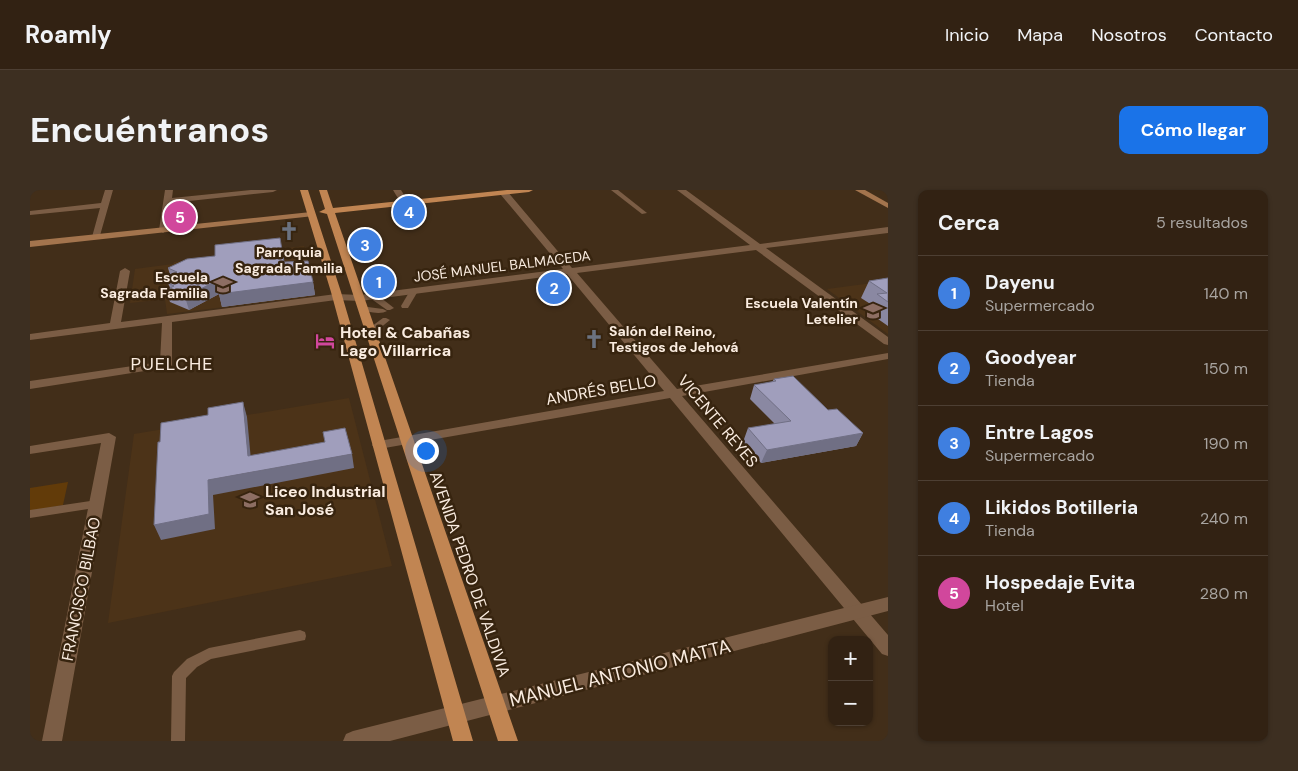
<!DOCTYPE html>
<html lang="es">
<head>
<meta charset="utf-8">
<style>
	body { margin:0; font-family:"DM Sans",sans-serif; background:#3d2f21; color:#f1f3f6 }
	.controls { position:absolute; right:15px; bottom:15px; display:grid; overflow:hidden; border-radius:10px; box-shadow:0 1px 4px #0004 }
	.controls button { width:45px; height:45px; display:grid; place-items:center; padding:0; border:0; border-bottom:1px solid #4d3f33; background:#322213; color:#f1f3f6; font:25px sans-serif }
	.you { position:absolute; left:395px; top:260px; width:18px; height:18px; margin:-12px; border:4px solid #fff; border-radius:50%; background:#1a73e8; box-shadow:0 0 0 8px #1a73e833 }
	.badge { display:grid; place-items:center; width:32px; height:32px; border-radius:50%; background:#1a73e8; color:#fff; font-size:16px; font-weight:700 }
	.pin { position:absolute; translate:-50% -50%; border:2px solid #fff; box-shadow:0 1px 5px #0006 }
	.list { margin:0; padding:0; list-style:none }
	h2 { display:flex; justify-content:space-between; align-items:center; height:65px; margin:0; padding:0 20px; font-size:21px }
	h2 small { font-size:16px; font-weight:400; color:#a8a4a0 }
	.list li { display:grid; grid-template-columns:32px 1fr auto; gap:15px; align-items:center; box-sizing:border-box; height:75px; padding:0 20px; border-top:1px solid #4d3f33 }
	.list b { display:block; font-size:19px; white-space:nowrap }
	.list p { margin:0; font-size:16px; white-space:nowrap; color:#a8a4a0 }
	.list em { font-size:16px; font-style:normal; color:#a8a4a0 }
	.map { position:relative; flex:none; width:858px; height:551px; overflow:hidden; border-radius:10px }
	header { display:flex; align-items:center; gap:30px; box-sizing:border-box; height:70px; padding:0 25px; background:#322213; border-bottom:1px solid #4d3f33 }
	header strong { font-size:24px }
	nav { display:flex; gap:28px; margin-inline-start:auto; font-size:18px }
	.intro { display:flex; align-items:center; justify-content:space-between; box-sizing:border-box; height:120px; padding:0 30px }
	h1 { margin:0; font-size:35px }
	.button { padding:12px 22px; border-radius:10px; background:#1a73e8; color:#fff; font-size:18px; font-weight:700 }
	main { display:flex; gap:30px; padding:0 30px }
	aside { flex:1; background:#322213; border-radius:10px; box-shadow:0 1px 4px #0004 }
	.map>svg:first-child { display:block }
	.built { fill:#4c3318 }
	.green { fill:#623b09 }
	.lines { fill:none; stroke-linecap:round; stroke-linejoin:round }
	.service { fill:#7b5d45; fill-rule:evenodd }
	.minor { fill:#7b5d45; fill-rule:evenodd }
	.tertiary { fill:#7b5d45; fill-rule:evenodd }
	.secondary { fill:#a3744d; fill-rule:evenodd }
	.primary { fill:#c18552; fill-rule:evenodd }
	.wall { fill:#8a88a2 }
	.shaded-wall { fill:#706f84 }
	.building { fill:#a09ebc; stroke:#706f84 }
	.labels { text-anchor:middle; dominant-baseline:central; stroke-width:5; stroke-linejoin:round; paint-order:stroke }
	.far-poi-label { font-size:14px; font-weight:bold; fill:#faece0; stroke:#37240f; text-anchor:end }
	.far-street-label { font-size:14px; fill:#faece0; stroke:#37240f }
	.poi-label { font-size:16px; font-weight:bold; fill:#faece0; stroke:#37240f; text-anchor:start }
	.street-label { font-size:16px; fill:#faece0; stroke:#37240f }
	.neighbourhood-label { font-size:18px; letter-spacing:1px; fill:#faece0; stroke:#37240f }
	.near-street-label { font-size:19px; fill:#faece0; stroke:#37240f }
</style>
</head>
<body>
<header>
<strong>Roamly</strong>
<nav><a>Inicio</a><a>Mapa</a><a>Nosotros</a><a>Contacto</a></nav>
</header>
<div class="intro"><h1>Encuéntranos</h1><a class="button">Cómo llegar</a></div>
<main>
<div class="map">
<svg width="858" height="551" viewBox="0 0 858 551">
	<rect width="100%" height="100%" fill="#422e19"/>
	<g class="built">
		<path d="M274 56 285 106 137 124 135 109 100 113 105 79 143 74 144 72Z"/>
		<path d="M858 91V144L797 99Z"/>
		<path d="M319 208 362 376 78 433 104 244Z"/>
	</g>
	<path class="green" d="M38 292 33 315 0 321V298Z"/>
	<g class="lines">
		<g class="service">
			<path d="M581 0H588L617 23 612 24Z"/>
			<path d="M381 99 388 101 378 118H372L371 116Z"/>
			<path d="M340 104H346L364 118 360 120H357L340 108Z"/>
			<path d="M330 116 353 119 357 121C351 125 335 122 329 118Z"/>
			<path d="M353 128H356L360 130 344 143H338V139Z"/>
			<path d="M67 310 71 311 72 314 71 317 0 328V320Z"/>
			<path d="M270 440 275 442 276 446 275 450 181 469 167 477 156 488 155 551H141L142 486 144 482 157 469 179 458Z"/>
		</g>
		<g class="minor">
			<path d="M75 0H83L69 49 62 47 70 18 0 25V21L71 13Z"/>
			<path d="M135 0H143L142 8 221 0H247L243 2 141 13 137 40 133 43 129 40Z"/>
			<path d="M363 0H371L379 13 378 15H372Z"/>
			<path d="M647 0H656L730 54 858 37V43L736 58 858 147V155L854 154 726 60 547 83 647 199 858 163V169L652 206 858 445V466L852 464 640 208 349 259 344 258 342 255 344 252 349 251 634 201 537 84 330 111 306 110 142 132V175L140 177 0 199V191L130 172 132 133 0 150V144L80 133 90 81 95 78 100 81 91 132 306 104 330 105 533 79 471 5V1H477L542 78 720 55Z"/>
			<path d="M79 243 86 247 32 551H12L71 253 0 264V256Z"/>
		</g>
		<path class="tertiary" d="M858 407V421L360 551H313L316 544 323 541Z"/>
		<g class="secondary">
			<path d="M825 0H835L858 13V18Z"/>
			<path d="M281 22 285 24 284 26 0 57V51Z"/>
		</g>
		<g class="primary">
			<path d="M270 0H278L311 102 443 551H423L301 102Z"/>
			<path d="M289 0H297L303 18 477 0H503L499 2 305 23 488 551H468L297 24 289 22 295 19Z"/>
		</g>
	</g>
	<g class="wall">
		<path d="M254 72 283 92 285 105 192 117 189 104 159 120 140 112 136 100 140 98 138 93 142 91 138 78Z"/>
		<path d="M858 88V136L838 122 842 115 831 108 839 91Z"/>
		<path d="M744 189 798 220 833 243 826 256 731 273 713 252 718 238 745 234 720 209 724 195 742 192Z"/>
	</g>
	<g class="shaded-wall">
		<path d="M188 90 283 92 285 105 192 117 189 104 159 120 155 107Z"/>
		<path d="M213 212 217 227 222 281 218 266Z"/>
		<path d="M833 243 826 256 731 273 737 260Z"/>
		<path d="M322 264 324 278 183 305 185 339 131 350 124 335 178 290Z"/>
	</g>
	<g class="building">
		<path d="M250 48 254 72 278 71 283 92 189 104 188 90 155 107 136 100 144 96 138 93 147 89 140 86 147 82 138 78 157 69 185 66V55Z"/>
		<path d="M858 88V112L847 104 857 103 839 91Z"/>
		<path d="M763 186 798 220 807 219 833 243 737 260 718 238 761 231 724 195 746 191 744 189Z"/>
		<path d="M213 212 218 266 295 252 293 242 315 238 322 264 178 290 179 324 124 335 128 252H130L131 233 178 225V218Z"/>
	</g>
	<defs>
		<g id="church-bare" transform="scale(1.5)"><path d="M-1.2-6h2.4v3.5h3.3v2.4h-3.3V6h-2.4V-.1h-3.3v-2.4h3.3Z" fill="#6b7280" stroke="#37240f" stroke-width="2.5" paint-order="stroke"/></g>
		<g id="school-bare" transform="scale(1.5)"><path d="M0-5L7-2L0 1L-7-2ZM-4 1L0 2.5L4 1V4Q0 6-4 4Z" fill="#8d6e63" stroke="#37240f" stroke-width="2.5" paint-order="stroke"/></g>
		<g id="hotel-bare" transform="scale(1.5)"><path d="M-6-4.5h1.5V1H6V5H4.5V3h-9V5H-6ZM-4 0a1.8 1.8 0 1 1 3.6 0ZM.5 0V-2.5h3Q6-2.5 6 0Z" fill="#d1479c" stroke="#37240f" stroke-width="2.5" paint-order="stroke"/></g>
	</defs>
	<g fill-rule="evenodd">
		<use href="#church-bare" x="259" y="41"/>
		<use href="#school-bare" x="193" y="95"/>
		<use href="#school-bare" x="843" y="121"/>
		<use href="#church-bare" x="564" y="149"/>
		<use href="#hotel-bare" x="295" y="151"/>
		<use href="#school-bare" x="220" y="310"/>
	</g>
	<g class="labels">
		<g class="far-poi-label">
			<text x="259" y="62" text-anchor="middle">Parroquia<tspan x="259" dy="16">Sagrada Familia</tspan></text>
			<text x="178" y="87">Escuela<tspan x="178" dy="16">Sagrada Familia</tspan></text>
			<text x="828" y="113">Escuela Valentín<tspan x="828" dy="16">Letelier</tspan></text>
			<text x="579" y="141" text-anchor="start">Salón del Reino,<tspan x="579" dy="16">Testigos de Jehová</tspan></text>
		</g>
		<g class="far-street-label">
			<text transform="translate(472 76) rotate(-7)">JOSÉ MANUEL BALMACEDA</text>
		</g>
		<g class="poi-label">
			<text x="310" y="142">Hotel &amp; Cabañas<tspan x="310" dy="18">Lago Villarrica</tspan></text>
			<text x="235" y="301">Liceo Industrial<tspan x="235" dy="18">San José</tspan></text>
		</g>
		<g class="street-label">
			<text transform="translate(571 200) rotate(-10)">ANDRÉS BELLO</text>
			<text transform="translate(688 231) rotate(50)">VICENTE REYES</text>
			<text transform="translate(440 384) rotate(71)">AVENIDA PEDRO DE VALDIVIA</text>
			<text transform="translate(51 399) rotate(-79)">FRANCISCO BILBAO</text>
		</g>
		<g class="neighbourhood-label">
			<text x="142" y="174">PUELCHE</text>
		</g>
		<g class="near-street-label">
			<text transform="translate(590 483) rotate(-14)">MANUEL ANTONIO MATTA</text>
		</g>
	</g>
</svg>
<div class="controls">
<button>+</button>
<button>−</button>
</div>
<div class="you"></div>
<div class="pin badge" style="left:349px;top:92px;background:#3f7fe0">1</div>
<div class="pin badge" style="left:524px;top:98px;background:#3f7fe0">2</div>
<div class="pin badge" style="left:335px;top:55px;background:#3f7fe0">3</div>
<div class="pin badge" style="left:379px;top:22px;background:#3f7fe0">4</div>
<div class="pin badge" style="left:150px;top:27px;background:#d1479c">5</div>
</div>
<aside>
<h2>Cerca<small>5 resultados</small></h2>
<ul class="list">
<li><span class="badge" style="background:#3f7fe0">1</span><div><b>Dayenu</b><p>Supermercado</p></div><em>140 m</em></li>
<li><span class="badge" style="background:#3f7fe0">2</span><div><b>Goodyear</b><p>Tienda</p></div><em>150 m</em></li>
<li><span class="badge" style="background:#3f7fe0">3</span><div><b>Entre Lagos</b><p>Supermercado</p></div><em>190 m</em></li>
<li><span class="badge" style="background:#3f7fe0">4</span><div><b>Likidos Botilleria</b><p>Tienda</p></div><em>240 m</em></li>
<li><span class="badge" style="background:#d1479c">5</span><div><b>Hospedaje Evita</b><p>Hotel</p></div><em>280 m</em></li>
</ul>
</aside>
</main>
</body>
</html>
